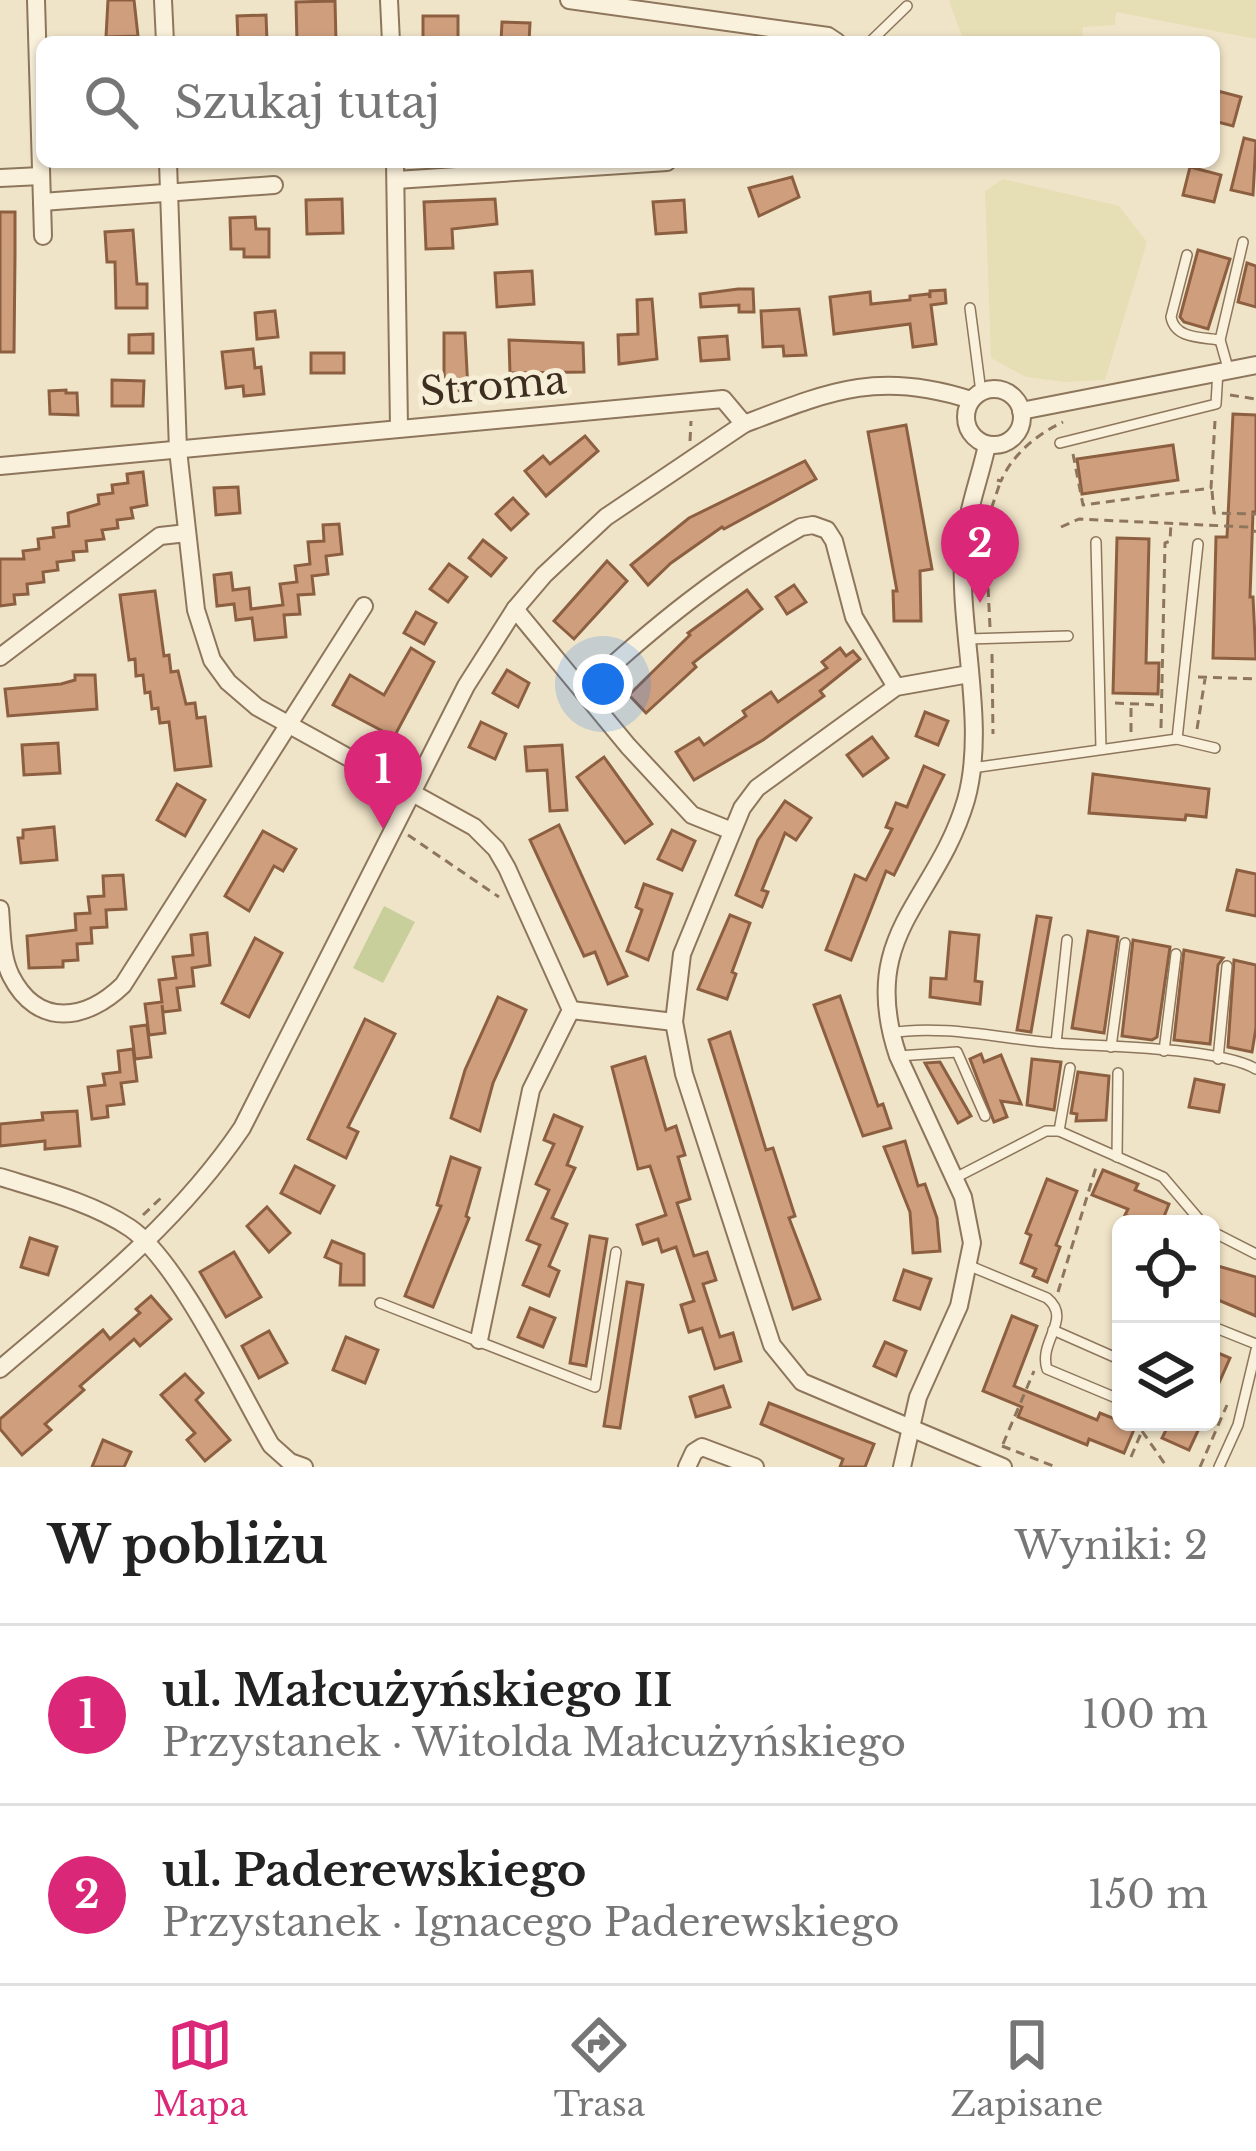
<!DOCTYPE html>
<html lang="pl">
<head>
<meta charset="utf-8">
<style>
	body { margin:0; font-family:"Libre Baskerville",serif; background:#f6f6f6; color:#222 }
	.controls { position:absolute; right:36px; bottom:36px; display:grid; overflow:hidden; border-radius:18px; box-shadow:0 3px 9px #0004 }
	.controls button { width:108px; height:108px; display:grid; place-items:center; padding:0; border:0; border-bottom:3px solid #e0e0e0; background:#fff; color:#222; font:60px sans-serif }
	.you { position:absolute; left:603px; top:684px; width:42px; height:42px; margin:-30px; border:9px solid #fff; border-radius:50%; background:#1a73e8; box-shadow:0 0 0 18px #1a73e833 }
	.badge { display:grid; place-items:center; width:78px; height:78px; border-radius:50%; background:#db2777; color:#fff; font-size:39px; font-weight:700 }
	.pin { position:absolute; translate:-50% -99px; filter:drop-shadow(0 3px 6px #0008) }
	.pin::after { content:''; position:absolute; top:63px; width:42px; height:36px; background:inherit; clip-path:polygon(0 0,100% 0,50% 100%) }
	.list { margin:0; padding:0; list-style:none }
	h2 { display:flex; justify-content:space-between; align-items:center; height:156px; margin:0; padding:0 48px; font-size:51px }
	h2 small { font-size:39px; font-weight:400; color:#767676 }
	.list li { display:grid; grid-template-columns:78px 1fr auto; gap:36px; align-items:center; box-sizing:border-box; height:180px; padding:0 48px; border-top:3px solid #e0e0e0 }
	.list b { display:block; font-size:45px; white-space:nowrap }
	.list p { margin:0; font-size:39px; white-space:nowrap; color:#767676 }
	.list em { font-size:39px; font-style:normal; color:#767676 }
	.icon { flex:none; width:66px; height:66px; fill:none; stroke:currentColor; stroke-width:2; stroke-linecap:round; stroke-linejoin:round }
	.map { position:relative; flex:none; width:1256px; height:1467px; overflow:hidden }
	.search { position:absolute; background:#fff; box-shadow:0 3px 9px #0004; left:36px; right:36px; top:36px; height:132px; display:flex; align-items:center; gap:30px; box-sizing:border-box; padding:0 42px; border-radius:18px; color:#767676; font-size:45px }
	.sheet { height:516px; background:#fff }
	nav { display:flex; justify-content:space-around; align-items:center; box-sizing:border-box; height:168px; border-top:3px solid #e0e0e0; background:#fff; font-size:33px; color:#767676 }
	nav a { display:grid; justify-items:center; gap:6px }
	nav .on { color:#db2777 }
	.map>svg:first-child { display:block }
	.farmland { fill:#e6deb5 }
	.green { fill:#c9cf9b }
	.building { fill:#cf9f7d; stroke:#8d5f41; stroke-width:3 }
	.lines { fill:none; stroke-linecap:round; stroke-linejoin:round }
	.service-casing { stroke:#8d765c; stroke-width:12 }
	.minor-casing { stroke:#8d765c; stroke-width:20 }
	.path { stroke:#8d765c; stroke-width:3; stroke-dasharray:9 6; stroke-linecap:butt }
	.service { stroke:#faf1dc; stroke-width:9 }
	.minor { stroke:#faf1dc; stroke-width:16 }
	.labels { text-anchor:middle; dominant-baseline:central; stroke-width:10; stroke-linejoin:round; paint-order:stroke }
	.street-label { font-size:39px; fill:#3d2e20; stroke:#f7eed8 }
</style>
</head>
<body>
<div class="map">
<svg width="1256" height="1467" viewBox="0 0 1256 1467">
	<rect width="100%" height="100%" fill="#f0e4c8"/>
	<g class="farmland">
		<path d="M949 0H1256V39L1116 12 1115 25 1083 27 1082 42H964Z"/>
		<path d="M1003 179 1119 206 1147 242 1105 380 1065 382 1026 377 991 358 985 191Z"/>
	</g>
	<path class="green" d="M384 906 415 922 383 983 353 968Z"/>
	<g class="building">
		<path d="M108 0H134L138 36 106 37Z"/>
		<path d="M335 1 336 42H297L296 2Z"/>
		<path d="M266 15 267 42H238L237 16Z"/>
		<rect x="423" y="16" width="35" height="26"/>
		<path d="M502 22 530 23 529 42H501Z"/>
		<path d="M1214 90 1241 97 1233 126 1214 121Z"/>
		<path d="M1244 138 1256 141 1253 195 1231 190Z"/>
		<path d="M1190 167 1221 175 1214 202 1183 195Z"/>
		<path d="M792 177 799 197 759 216 749 188Z"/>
		<path d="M342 199 343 233 307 234 306 200Z"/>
		<path d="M495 199 497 224 452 229 453 248 426 249 424 202Z"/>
		<path d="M684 200 686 232 656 234 653 202Z"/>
		<path d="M0 212H15V255L14 352H0Z"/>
		<path d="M255 217 256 229H269V257H244V249H231L230 218Z"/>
		<path d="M133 230 137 284H147V308H116L115 262H107L105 232Z"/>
		<path d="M1198 250 1230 259 1208 329 1184 322 1180 317Z"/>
		<path d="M1247 263 1256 266V307L1238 302Z"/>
		<path d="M532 271 534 304 497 307 495 273Z"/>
		<path d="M738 289H753L754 312H739V305L701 307 700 294Z"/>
		<path d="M945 290 946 303 931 305 936 344 913 347 910 324 834 334 830 297 870 292 871 304 910 300V296L929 294 930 298V291Z"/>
		<path d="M652 299 657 359 619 364 618 335 638 334 637 300Z"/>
		<path d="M799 309 806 355 784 356 783 346 763 347 761 311Z"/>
		<path d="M275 311 278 337 257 339 255 313Z"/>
		<path d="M444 333H465L468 390 444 391Z"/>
		<path d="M153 334V353H129V335Z"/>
		<path d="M727 336 729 359 701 361 699 338Z"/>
		<path d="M509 340 583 343 584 372 510 373Z"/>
		<path d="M253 349 255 368 261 367 264 394 244 396 243 386 226 388 222 352Z"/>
		<rect x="311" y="353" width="33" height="20"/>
		<path d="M112 380 144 381 143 406H112Z"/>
		<path d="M66 390V393H77L78 415 50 414 49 391Z"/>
		<path d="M1233 414 1256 415V512H1253L1250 597H1253L1256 659 1213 658 1216 537H1227Z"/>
		<path d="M906 425 932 569 920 571 921 621H894L893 591H897L868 432Z"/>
		<path d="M585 436 598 451 546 496 525 471 543 456 550 464Z"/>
		<path d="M1173 445 1178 480 1082 494 1077 459Z"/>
		<path d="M805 461 816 479 724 529 722 527 671 563 648 585 631 565 689 518Z"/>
		<path d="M143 472 147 505 131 508 133 518 117 520 118 528 102 530 104 539 86 541 87 551 73 552 74 560 57 562 58 570 43 572 44 582 27 584 28 594 14 595 15 604 0 606V559H24L23 551 39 549 38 539 54 537 53 528 69 526 68 513 99 504 98 495 113 493 112 485 128 483 127 474Z"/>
		<path d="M238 487 240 513 216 515 214 488Z"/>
		<path d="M513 498 528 514 511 530 496 514Z"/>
		<path d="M339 524 342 554 326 556 328 574 312 576 314 594 298 595 300 614 284 615 286 637 255 640 252 618 236 620 234 604 217 606 214 575 231 573 233 590 249 588 251 609 283 605 280 584 297 582 295 566 310 564 308 542 324 541 323 525Z"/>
		<path d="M1117 538 1149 539 1146 663H1159L1158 694 1113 693Z"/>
		<path d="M483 540 506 558 491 576 469 558Z"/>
		<path d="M607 561 627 581 574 639 554 621Z"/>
		<path d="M449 564 467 577 448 602 430 589Z"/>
		<path d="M794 585 806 602 787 614 776 597Z"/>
		<path d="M747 590 762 609 693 663 696 667 646 713 629 695 690 635 688 633Z"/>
		<path d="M155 591 164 656 169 655 171 672 178 671 186 704 195 703 197 718 205 717 211 766 175 770 169 722 160 723 158 708 152 709 150 692 145 693 143 675 136 676 135 659 129 660 120 595Z"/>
		<path d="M416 612 436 623 424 644 404 633Z"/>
		<path d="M411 648 434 662 394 737 333 705 350 675 384 695Z"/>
		<path d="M840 648 846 656 853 651 860 659 820 691 824 696 763 740 694 780 676 752 699 738 704 745 746 716 743 711 771 692 778 702 827 668 822 662Z"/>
		<path d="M507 670 529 683 518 707 493 693Z"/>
		<path d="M75 675H95L97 709 8 716 5 689 61 684 75 680Z"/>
		<path d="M925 712 948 721 938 745 916 736Z"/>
		<path d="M481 722 506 734 495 759 469 747Z"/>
		<path d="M872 737 888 758 863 776 847 755Z"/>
		<path d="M58 743 60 773 24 775 22 745Z"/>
		<path d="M562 745 567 810 550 811 547 770 527 771 525 747Z"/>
		<path d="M604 757 652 824 625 843 577 777Z"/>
		<path d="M924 766 944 775 894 875 886 871 851 960 826 950 855 875 866 880 892 829 886 827 896 803 907 807Z"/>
		<path d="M1093 774 1209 789 1206 817 1186 815 1185 820 1089 813Z"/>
		<path d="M177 784 205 800 185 836 157 820Z"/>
		<path d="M785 801 811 818 796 840 785 833 762 890 768 892 762 907 736 895 758 840Z"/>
		<path d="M559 825 627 976 608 984 595 952 584 956 530 840Z"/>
		<path d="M54 827 57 860 21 863 18 838H23V830Z"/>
		<path d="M672 830 695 841 682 870 658 859Z"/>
		<path d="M263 831 296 849 283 871 274 866 249 911 225 896Z"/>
		<path d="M1237 870 1256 874V916L1227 910Z"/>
		<path d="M123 875 126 909 106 910 107 927 91 928 92 943 77 944 78 960 63 961V967L29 968 27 936 76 930 75 914 90 913 88 897 104 896 103 876Z"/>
		<path d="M644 884 672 894 648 960 627 951 642 910 636 907Z"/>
		<path d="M730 915 750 923 732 972 736 974 727 999 698 989Z"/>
		<path d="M1037 916 1051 918 1031 1032 1017 1030Z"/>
		<path d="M1088 931 1118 937 1104 1033 1072 1028Z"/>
		<path d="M950 932 979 935 975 981 982 982 980 1004 930 997 931 978 946 979Z"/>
		<path d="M207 933 210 965 192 968 194 986 177 988 180 1010 163 1012 162 1005 165 1033 149 1035 145 1004 162 1002 159 980 176 978 173 957 193 955 191 935Z"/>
		<path d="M255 938 282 953 249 1017 222 1003Z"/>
		<path d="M1133 940 1170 947 1157 1037 1152 1040 1122 1036Z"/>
		<path d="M1184 950 1223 958 1218 965 1210 1044 1174 1040Z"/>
		<path d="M1234 960 1256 965V1028L1252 1052 1228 1047Z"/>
		<path d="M840 996 878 1106 883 1104 891 1128 863 1136 814 1005Z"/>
		<path d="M498 997 526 1010 493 1083 480 1131 451 1118 465 1070Z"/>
		<path d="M365 1019 395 1034 348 1127 358 1132 346 1158 308 1139Z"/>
		<path d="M147 1025 151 1057 135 1059 131 1027Z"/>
		<path d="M730 1032 766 1150 773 1148 795 1216 789 1218 820 1299 793 1309 709 1040Z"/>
		<path d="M133 1049 137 1081 121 1083 124 1104 107 1106 108 1117 92 1119 88 1087 105 1085 103 1074 120 1072 118 1051Z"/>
		<path d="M981 1054 984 1062 1001 1055 1021 1104 1001 1101 1007 1117 994 1122 970 1059Z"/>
		<path d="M645 1057 666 1130 676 1126 685 1155 678 1157 690 1199 677 1203 694 1256 707 1252 716 1280 703 1284 720 1337 733 1333 741 1361 715 1369 702 1328 689 1332 681 1305 694 1301 676 1247 662 1252 658 1239 643 1244 637 1225 666 1215 650 1166 638 1169 612 1067Z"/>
		<path d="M1032 1059 1061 1062 1054 1110 1027 1105Z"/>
		<path d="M940 1062 971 1116 958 1123 925 1063Z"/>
		<path d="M1078 1072 1109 1076 1106 1120 1076 1121 1077 1114 1071 1113Z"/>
		<path d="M1195 1079 1224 1085 1219 1112 1189 1107Z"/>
		<path d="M77 1111 80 1146 45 1149V1141L0 1146V1124L43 1120 42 1113Z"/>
		<path d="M554 1115 582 1127 567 1165 575 1168 552 1218 567 1224 549 1266 559 1271 549 1296 523 1285 540 1245 527 1240 549 1190 536 1184 554 1144 544 1140Z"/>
		<path d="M905 1141 918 1186 925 1184 937 1218 940 1251 913 1253 910 1212 884 1147Z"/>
		<path d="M451 1157 480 1168 466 1216 469 1218 433 1307 405 1296 441 1206 437 1205Z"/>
		<path d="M295 1166 334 1186 320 1213 281 1193Z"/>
		<path d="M1103 1170 1138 1184 1135 1190 1169 1204 1161 1224H1147L1125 1215 1128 1209 1092 1195Z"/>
		<path d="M1047 1179 1077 1191 1056 1245 1060 1247 1047 1282 1033 1276 1036 1269 1021 1263 1031 1235 1026 1233Z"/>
		<path d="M267 1207 290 1233 269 1252 247 1226Z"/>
		<path d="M590 1236 607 1239 586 1366 570 1363Z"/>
		<path d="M30 1238 57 1247 48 1275 21 1267Z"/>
		<path d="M332 1241 364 1254V1285H340L341 1264 325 1257Z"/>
		<path d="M234 1252 261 1297 226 1317 200 1272Z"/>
		<path d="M1211 1264 1256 1277V1316L1211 1297Z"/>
		<path d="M904 1270 931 1279 920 1309 894 1300Z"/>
		<path d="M627 1282 643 1285 620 1428 604 1426Z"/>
		<path d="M151 1296 171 1319 140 1346 134 1339 80 1386 84 1390 45 1424 51 1430 22 1455 0 1429V1419L103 1330 110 1339 140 1313 136 1309Z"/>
		<path d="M530 1308 555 1318 543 1347 518 1337Z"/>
		<path d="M1012 1316 1037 1326 1014 1386 1097 1420 1100 1413 1135 1427 1124 1453 1089 1439 1087 1445 1018 1417 1022 1407 983 1391Z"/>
		<path d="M269 1331 287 1363 259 1378 242 1346Z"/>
		<path d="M346 1337 378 1350 365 1383 333 1370Z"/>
		<path d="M885 1342 906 1351 896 1376 874 1366Z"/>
		<path d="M1211 1350 1230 1358 1211 1401Z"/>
		<path d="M185 1374 203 1393 196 1400 230 1440 205 1461 187 1440 195 1433 161 1395Z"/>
		<path d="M723 1386 730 1407 696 1417 690 1397Z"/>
		<path d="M769 1403 874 1444 865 1467H840L843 1459 761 1424Z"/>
		<path d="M1170 1422H1202L1189 1450 1162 1438Z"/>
		<path d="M103 1440 131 1452 124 1467H92Z"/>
	</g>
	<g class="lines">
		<g class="service-casing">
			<g id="service">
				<path d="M870 42 907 6"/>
				<path d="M1187 255 1171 317C1175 339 1201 337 1220 340"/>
				<path d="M970 308 981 392"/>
				<path d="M1228 368 1220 340 1243 242"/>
				<path d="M1060 443 1216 404 1218 370"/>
				<path d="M1096 542 1101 749"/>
				<path d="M968 639 1068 636"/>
				<path d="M1177 739 1215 748"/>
				<path d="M972 768 1177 739 1198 544"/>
				<path d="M890 1033C943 1024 1002 1039 1055 1043 1103 1047 1218 1047 1256 1069"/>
				<path d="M1056 1043 1067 940"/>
				<path d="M1111 1047 1125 943"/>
				<path d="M1164 1051 1176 954"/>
				<path d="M898 1056 957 1052 985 1116"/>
				<path d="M1218 1059 1227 966"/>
				<path d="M1059 1131 1070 1068"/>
				<path d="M1117 1157 1118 1073"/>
				<path d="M955 1178 1046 1131H1059L1163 1177 1203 1224"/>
				<path d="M1211 1231 1256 1254"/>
				<path d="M970 1266 1047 1298C1073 1319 1038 1341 1047 1369L1121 1400"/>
				<path d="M380 1303 595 1387 616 1252"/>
				<path d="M1211 1326 1256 1344"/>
				<path d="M1053 1330 1121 1360"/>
				<path d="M1219 1467 1238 1425 1256 1350"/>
			</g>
		</g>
		<g class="minor-casing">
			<g id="minor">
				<path d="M36 0 43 236"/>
				<path d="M163 0 165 42"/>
				<path d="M389 0 391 42"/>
				<path d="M569 0 828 36 837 42"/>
				<path d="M168 162 178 450 196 610 212 660 228 682 257 707 474 827 496 849 507 868 571 1010"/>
				<path d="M395 162 399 427"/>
				<path d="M0 178 41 176"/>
				<path d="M396 180 667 162"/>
				<path d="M42 202 274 185"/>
				<circle cx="994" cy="417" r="28"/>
				<path d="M1021 411 1256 365"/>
				<path d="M0 466 723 399 744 424C830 391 879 370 971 400"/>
				<path d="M515 609 628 746 692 815 732 831"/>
				<path d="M0 657 160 536 187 533"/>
				<path d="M969 674 896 687 757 788 742 808 682 954 674 1022 684 1074 772 1345 802 1382 1003 1467"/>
				<path d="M584 691C652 628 720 572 801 527L813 525 827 530 834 541 854 617 896 687"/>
				<path d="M0 909C2 931 1 956 11 976 38 1029 87 1020 123 985L364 606"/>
				<path d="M571 1010 674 1022"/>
				<path d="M0 1177C42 1190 93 1203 130 1228 179 1262 239 1390 271 1445L290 1462 304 1467"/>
				<path d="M479 1340 531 1090 571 1010"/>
				<path d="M0 1369C88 1294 177 1224 242 1128L466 686 515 609 544 575 606 517 744 424"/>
				<path d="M687 1467 694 1452 702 1447 755 1467"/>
				<path d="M902 1467 918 1397 959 1306 972 1243 963 1197 898 1056C857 934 936 902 966 800 988 722 956 623 964 543 967 510 980 478 987 445"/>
			</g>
		</g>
		<g class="path">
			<path d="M1230 395 1256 399"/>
			<path d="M690 441 691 421"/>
			<path d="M1073 454 1083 505 1211 488 1215 421"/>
			<path d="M997 480 1001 481C1012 455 1037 434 1063 422"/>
			<path d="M1212 491 1214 513 1256 514"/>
			<path d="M1061 527 1079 519 1247 527 1256 532"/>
			<path d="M990 627 985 527 1000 483"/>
			<path d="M992 654 993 734"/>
			<path d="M1198 677 1256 679"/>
			<path d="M1115 703 1160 705"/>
			<path d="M1161 728 1165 543 1170 541 1171 523"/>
			<path d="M1197 729 1205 679"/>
			<path d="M1131 732V705"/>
			<path d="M408 835 499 897"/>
			<path d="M143 1215 162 1197"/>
			<path d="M1058 1292 1097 1164"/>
			<path d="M1142 1431 1167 1467"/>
			<path d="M1003 1444 1034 1371"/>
			<path d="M1002 1446 1056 1467"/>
			<path d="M1131 1457 1142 1431 1141 1422"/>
			<path d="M1200 1467 1227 1405"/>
		</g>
		<use href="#service" class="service"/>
		<use href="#minor" class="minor"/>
	</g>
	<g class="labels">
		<g class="street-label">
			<text transform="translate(493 386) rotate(-5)">Stroma</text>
		</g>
	</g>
</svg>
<div class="controls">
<button><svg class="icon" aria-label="locate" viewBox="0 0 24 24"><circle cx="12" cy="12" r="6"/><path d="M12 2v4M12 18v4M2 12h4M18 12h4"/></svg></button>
<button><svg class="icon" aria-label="layers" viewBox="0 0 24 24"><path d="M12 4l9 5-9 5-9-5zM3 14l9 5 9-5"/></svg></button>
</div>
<div class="you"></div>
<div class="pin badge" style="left:383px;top:829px">1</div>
<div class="pin badge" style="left:980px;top:603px">2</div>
<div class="search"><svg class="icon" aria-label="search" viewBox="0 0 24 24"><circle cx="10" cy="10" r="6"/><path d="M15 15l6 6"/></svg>Szukaj tutaj</div>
</div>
<section class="sheet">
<h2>W pobliżu<small>Wyniki: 2</small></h2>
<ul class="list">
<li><span class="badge">1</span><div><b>ul. Małcużyńskiego II</b><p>Przystanek · Witolda Małcużyńskiego</p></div><em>100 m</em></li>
<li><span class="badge">2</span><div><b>ul. Paderewskiego</b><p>Przystanek · Ignacego Paderewskiego</p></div><em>150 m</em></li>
</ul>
</section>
<nav>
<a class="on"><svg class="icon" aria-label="map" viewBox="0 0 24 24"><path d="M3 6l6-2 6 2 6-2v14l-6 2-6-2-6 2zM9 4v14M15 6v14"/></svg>Mapa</a>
<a><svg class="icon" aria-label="directions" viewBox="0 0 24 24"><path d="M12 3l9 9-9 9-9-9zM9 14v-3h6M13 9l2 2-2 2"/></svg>Trasa</a>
<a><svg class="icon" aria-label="saved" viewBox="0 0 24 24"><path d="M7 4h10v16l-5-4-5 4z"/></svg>Zapisane</a>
</nav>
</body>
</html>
